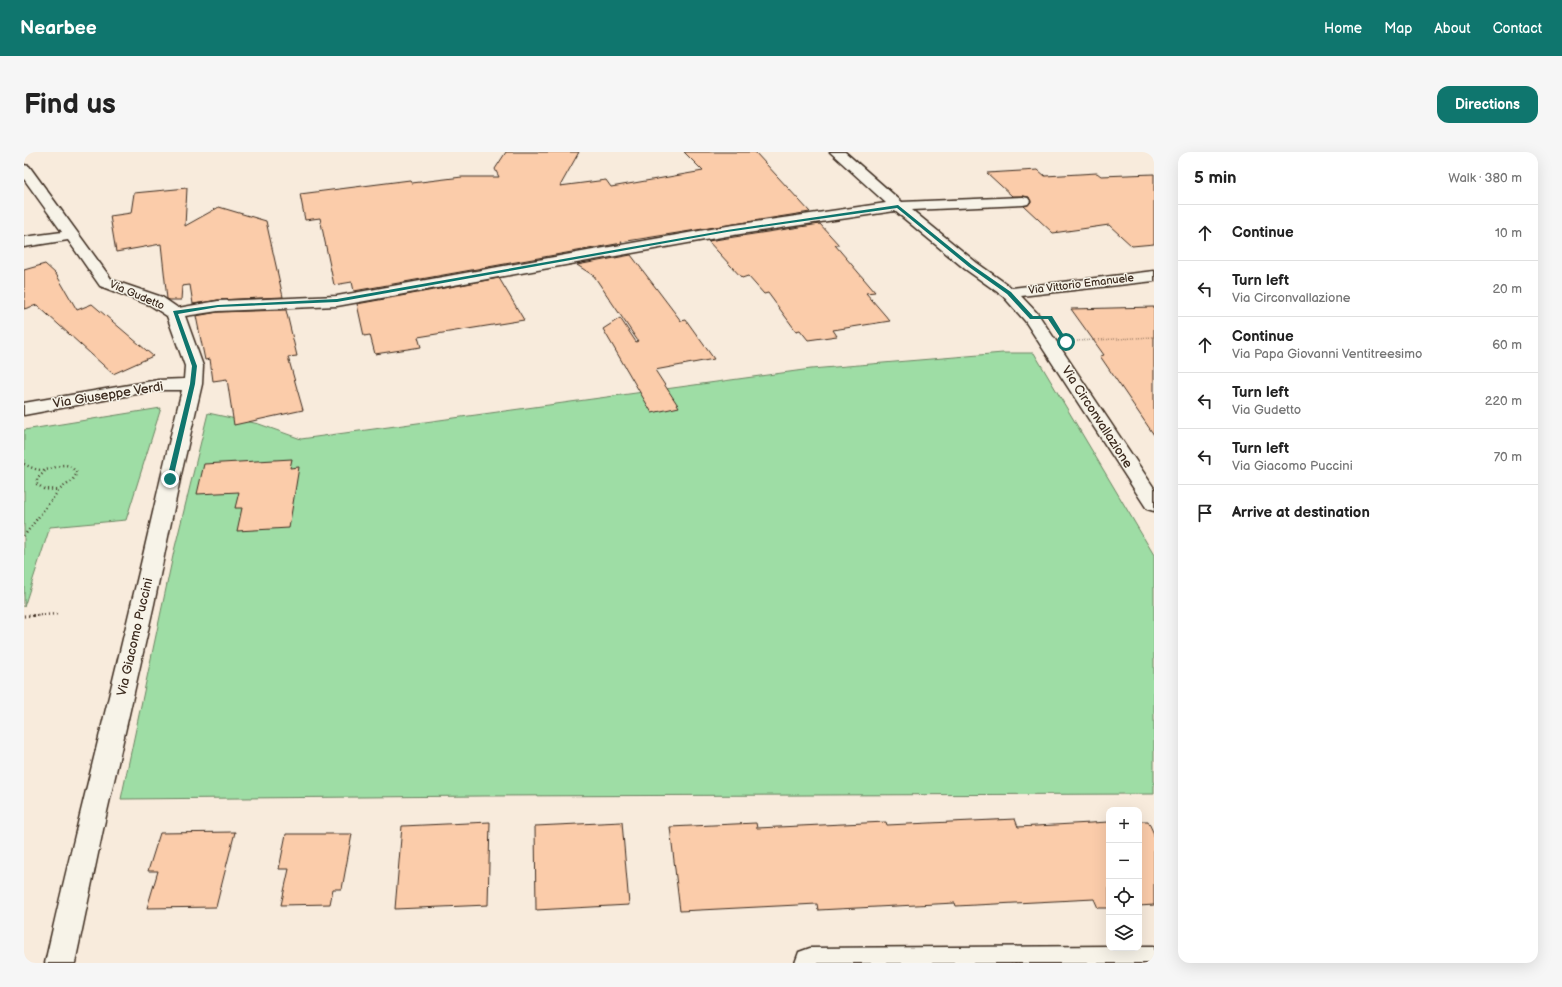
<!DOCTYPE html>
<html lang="en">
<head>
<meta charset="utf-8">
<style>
	body { margin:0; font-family:"Balsamiq Sans",sans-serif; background:#f6f6f6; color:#222 }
	.controls { position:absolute; right:12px; bottom:12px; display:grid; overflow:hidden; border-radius:8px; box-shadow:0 4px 16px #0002 }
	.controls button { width:36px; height:36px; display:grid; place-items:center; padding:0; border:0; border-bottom:1px solid #e0e0e0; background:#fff; color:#222; font:20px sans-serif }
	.stop { position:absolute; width:12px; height:12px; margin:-9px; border:3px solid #0f766e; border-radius:50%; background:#fff }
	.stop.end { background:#0f766e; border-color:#fff; box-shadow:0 1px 4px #0008 }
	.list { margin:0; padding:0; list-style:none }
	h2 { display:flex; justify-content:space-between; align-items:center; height:52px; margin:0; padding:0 16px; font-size:17px }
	h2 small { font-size:13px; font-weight:400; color:#767676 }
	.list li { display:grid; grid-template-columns:26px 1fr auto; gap:12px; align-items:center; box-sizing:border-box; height:56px; padding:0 16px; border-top:1px solid #e0e0e0 }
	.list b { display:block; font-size:15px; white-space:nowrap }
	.list p { margin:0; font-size:13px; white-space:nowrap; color:#767676 }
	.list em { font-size:13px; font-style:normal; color:#767676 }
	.icon { flex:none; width:22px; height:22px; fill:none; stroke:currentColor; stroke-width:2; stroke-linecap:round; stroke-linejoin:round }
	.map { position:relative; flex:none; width:1130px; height:811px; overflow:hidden; border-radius:12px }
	header { display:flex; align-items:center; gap:24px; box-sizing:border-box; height:56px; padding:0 20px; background:#0f766e; color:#fff }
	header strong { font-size:19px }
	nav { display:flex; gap:22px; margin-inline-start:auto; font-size:14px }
	.intro { display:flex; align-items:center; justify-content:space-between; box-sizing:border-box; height:96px; padding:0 24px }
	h1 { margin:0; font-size:28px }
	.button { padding:10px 18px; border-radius:12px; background:#0f766e; color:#fff; font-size:14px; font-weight:700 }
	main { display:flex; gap:24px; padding:0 24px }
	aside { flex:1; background:#fff; border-radius:12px; box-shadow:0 4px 16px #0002 }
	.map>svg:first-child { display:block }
	.green { fill:#9edda5; stroke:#6c8462 }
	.building { fill:#fbccaa; stroke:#3b2a1e }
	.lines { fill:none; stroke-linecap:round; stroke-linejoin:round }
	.minor-casing { stroke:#3b2a1e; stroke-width:3 }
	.path-far2 { stroke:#3b2a1e; stroke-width:1.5; stroke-dasharray:0.5 2; stroke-linecap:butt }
	.path-far1 { stroke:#3b2a1e; stroke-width:2.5; stroke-dasharray:1 3; stroke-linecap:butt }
	.path { stroke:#3b2a1e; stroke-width:3; stroke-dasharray:1 3.5; stroke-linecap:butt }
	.minor { fill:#f7f3e8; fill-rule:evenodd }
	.route { fill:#0f766e }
	.labels { text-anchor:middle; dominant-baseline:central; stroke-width:3; stroke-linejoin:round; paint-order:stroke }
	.far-street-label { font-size:11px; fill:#3b2a1e; stroke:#f7f3e8 }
	.street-label { font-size:13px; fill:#3b2a1e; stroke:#f7f3e8 }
</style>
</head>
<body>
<header>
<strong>Nearbee</strong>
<nav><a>Home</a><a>Map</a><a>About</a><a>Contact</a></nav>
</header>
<div class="intro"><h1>Find us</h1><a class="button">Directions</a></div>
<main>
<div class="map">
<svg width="1130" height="811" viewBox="0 0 1130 811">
	<rect width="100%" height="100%" fill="#f8ebdc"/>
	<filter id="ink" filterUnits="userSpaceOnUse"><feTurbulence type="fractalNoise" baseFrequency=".025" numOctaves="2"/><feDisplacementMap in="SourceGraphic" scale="8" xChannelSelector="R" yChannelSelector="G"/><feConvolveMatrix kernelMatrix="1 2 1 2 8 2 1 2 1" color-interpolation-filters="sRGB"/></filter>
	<g filter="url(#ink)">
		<g class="green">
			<path d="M979 201H1010L1130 403V642L459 644 97 647 150 399 184 261 235 272 277 287 787 217Z"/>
			<path d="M137 256 102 368 26 375 0 455V278Z"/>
		</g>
		<g class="building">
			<path d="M482 0H555L536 34 582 28 587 35 679 19 660 0H731L786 60 597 90 598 91 330 139 328 130 310 133 296 66 281 68 276 42 386 28 388 31 438 25H475L471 17Z"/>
			<path d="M1014 18 1021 24 1073 21 1077 24 1130 22V92L1108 94 1085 73 1029 81 1000 54 1004 53 1007 50 1005 45 999 44H988L963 21Z"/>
			<path d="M163 36 161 74 195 55 242 69 259 145 194 148 169 152 166 133 158 134 157 148H146L143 147 137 92 92 100 86 64 107 61 110 41Z"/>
			<path d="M796 72 815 93H811L851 140 842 141 866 169 809 178 813 184 784 188 776 178 772 179 744 141 740 142 724 124 718 126 684 89Z"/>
			<path d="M607 103 657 169 662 168 690 207 631 218 655 255 628 261 579 177 596 166 612 190 614 189 570 124 553 113Z"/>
			<path d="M21 112 32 122 53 158 68 152 129 204 89 222 13 153 0 157V118Z"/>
			<path d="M475 126 500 168 394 185 397 195 351 202 346 183 340 184 333 152Z"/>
			<path d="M1130 155V283L1076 204 1080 203 1047 157Z"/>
			<path d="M262 158 273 204 264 205 279 258 210 273 203 227 189 229 186 207 181 208 172 164 194 160Z"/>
			<path d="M268 307 266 316 275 315 265 376 213 379 218 356H211L215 340 173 342 180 312Z"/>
			<path d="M991 667 994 675 1085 670V756H1074L1070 747 932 754 931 751 794 758 793 752 656 759 646 675 732 671 733 676 862 670 863 673Z"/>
			<path d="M1115 669H1124L1130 682V753L1115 754Z"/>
			<path d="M466 670 464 753 371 757 378 674Z"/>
			<path d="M598 670 605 753 512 758 511 674Z"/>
			<path d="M211 680 192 755 123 756 134 719H124L136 681Z"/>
			<path d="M262 682H328L318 737H309L306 752 257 753 265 717H255Z"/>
		</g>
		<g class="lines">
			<g class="minor-casing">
				<g id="minor">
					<path d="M806 0H821L878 50 999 45 1004 46 1006 49 1004 52 999 53 888 58 953 111 988 136 1130 119V129L997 144 1014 162 1130 336V359L1123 357 1001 169 979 144 941 117 871 59 703 84 313 154 194 159 161 164 179 214 178 232 156 327 130 452 80 673 51 811H21C48 691 79 572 107 453 125 381 140 309 158 238H134L0 263V251L134 228 160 227 161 214 143 164 126 153 76 134 44 88 0 95V85L38 80 0 27V13L5 14 88 128 138 145 154 156 194 149 313 144 703 74 862 51Z"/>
					<path d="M1085 794V796H1115V794H1130V811H771L775 800 786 796Z"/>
				</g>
			</g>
			<path class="path-far2" d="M1053 189 1130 185"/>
			<g class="path-far1">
				<path d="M0 312C6 315 12 318 18 318 34 318 40 305 53 321L48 329 35 338 0 384"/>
				<path d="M21 319 13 327V332L20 337 35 338"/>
				<path d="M0 464 35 462"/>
			</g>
			<path class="path" d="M0 464 17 463"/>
			<use href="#minor" class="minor"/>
		</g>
	</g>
	<path class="route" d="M874 53 948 113 987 140 1009 164H1028L1044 190 1043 191H1040L1024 167H1006L983 142 945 115 873 56 703 80 313 150 194 155 154 162 173 214 171 232 149 327 146 329 143 327 166 232 168 214 149 159 194 153 313 147 703 78Z"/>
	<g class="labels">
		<g class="far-street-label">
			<text transform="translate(1057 132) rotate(-7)">Via Vittorio Emanuele</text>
			<text transform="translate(113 143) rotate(23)">Via Gudetto</text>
		</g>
		<g class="street-label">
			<text transform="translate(84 243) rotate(-9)">Via Giuseppe Verdi</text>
			<text transform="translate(1073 265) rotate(57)">Via Circonvallazione</text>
			<text transform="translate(111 485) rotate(-77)">Via Giacomo Puccini</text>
		</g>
	</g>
</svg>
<div class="controls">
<button>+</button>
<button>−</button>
<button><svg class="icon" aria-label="locate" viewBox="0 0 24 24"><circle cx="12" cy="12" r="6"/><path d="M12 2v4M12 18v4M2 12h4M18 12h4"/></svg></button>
<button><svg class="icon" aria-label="layers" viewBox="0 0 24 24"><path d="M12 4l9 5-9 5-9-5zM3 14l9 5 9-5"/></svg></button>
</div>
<div class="stop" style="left:1042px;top:190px"></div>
<div class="stop end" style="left:146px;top:327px"></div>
</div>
<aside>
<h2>5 min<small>Walk · 380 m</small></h2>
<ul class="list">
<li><svg class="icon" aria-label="ahead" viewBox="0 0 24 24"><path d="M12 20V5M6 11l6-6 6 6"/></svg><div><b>Continue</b></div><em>10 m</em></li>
<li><svg class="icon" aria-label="left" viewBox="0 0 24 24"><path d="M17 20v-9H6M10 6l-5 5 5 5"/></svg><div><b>Turn left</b><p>Via Circonvallazione</p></div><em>20 m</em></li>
<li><svg class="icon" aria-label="ahead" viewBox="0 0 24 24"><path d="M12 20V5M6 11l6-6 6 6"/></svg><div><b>Continue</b><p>Via Papa Giovanni Ventitreesimo</p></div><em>60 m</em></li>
<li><svg class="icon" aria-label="left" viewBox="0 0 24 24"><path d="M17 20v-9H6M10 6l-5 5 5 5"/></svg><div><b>Turn left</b><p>Via Gudetto</p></div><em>220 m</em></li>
<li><svg class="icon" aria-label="left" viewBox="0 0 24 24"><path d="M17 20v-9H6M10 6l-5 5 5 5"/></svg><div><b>Turn left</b><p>Via Giacomo Puccini</p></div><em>70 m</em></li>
<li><svg class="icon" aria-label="arrive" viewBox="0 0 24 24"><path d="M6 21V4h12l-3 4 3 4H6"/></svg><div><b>Arrive at destination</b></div></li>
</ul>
</aside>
</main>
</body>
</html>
